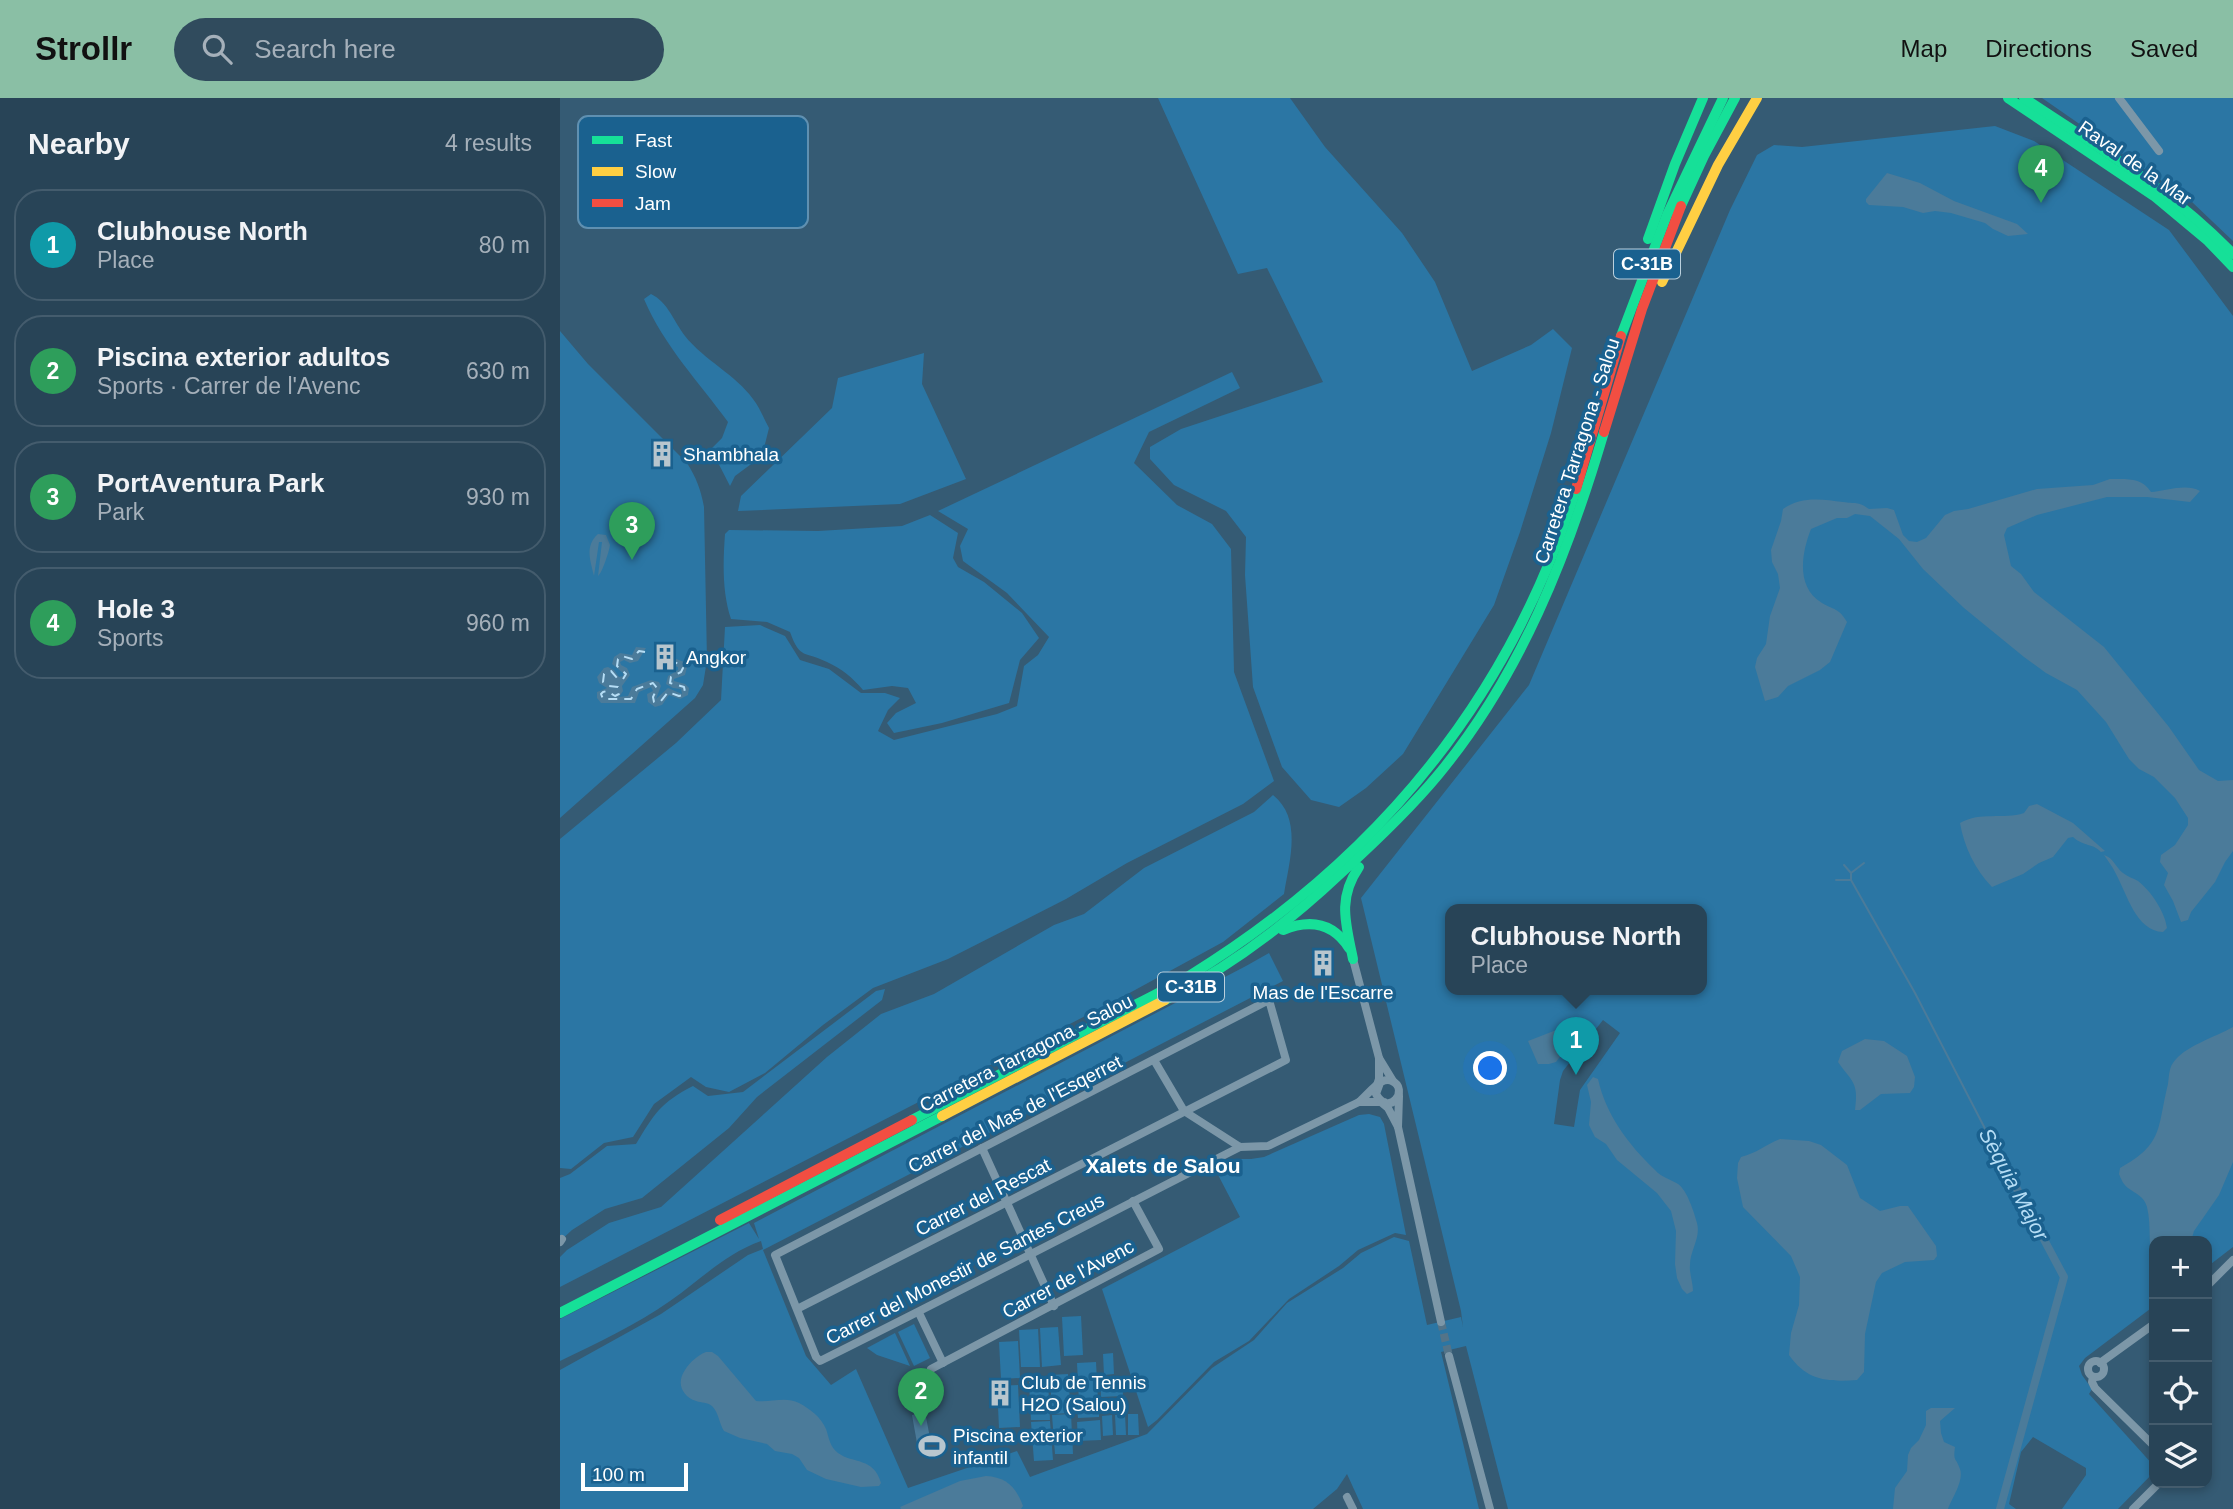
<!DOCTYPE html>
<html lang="en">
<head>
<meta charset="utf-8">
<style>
	body { margin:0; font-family:Helvetica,sans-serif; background:#304b5d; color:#f1f3f6 }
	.controls { position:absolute; right:21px; bottom:21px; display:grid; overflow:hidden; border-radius:14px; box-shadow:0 4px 10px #0003 }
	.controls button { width:63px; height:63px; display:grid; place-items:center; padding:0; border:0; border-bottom:2px solid #445c6d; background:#284457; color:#f1f3f6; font:35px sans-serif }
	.scale { position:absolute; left:21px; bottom:18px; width:107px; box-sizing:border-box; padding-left:7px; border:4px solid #fff; border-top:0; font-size:19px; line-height:24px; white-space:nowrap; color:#fff; -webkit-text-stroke:5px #1a618f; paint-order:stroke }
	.you { position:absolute; left:931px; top:971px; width:24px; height:24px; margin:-18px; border:5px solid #fff; border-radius:50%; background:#1a73e8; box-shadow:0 0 0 10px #1a73e833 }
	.badge { display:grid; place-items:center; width:46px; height:46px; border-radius:50%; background:#8abfa5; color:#fff; font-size:23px; font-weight:700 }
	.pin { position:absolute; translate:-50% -58px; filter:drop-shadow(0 2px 4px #0008) }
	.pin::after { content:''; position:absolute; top:37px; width:24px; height:21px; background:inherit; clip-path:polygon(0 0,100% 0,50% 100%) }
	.popup { position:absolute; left:885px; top:806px; width:262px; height:91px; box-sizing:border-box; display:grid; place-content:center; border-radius:14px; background:#284457; filter:drop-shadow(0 2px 5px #0005); font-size:23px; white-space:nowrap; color:#a5b0ba }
	.popup b { font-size:26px; color:#f1f3f6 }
	.popup::after { content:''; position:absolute; left:50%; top:100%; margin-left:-14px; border:14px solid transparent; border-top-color:#284457 }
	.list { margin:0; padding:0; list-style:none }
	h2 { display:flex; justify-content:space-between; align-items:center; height:91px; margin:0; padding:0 28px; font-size:30px }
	h2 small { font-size:23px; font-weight:400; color:#a5b0ba }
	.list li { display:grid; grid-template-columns:46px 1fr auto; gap:21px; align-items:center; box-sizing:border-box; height:112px; margin:0 14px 14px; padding:0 14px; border:2px solid #445c6d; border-radius:28px }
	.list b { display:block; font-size:26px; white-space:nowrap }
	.list p { margin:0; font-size:23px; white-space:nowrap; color:#a5b0ba }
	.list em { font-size:23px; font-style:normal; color:#a5b0ba }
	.icon { flex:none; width:38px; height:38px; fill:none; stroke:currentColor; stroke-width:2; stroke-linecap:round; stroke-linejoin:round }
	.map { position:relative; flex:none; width:1673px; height:1411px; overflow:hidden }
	header { display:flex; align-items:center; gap:42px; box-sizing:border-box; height:98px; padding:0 35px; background:#8abfa5; color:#111 }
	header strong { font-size:33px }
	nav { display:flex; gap:38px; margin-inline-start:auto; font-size:24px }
	.search { width:490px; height:63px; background:#304b5d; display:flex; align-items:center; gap:18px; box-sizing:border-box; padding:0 24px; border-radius:38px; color:#a5b0ba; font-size:26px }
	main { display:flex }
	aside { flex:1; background:#284457 }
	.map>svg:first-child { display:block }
	.green { fill:#2b76a4; fill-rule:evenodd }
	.water { fill:#4b7b9a }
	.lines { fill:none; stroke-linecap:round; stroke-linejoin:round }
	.stream { stroke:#4b7b9a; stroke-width:2 }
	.canal { stroke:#4b7b9a; stroke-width:8 }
	.ferry { stroke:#b5ddf5; stroke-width:2; stroke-dasharray:9 7; stroke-linecap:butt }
	.street-tunnel { stroke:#537489; stroke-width:8; stroke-dasharray:8 4; stroke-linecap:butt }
	.street { stroke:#7c97a8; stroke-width:8 }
	.fast { stroke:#16e098; stroke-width:10 }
	.slow { stroke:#ffcf43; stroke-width:10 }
	.jam { stroke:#f24e42; stroke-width:10 }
	.labels { text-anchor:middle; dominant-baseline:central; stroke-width:7; stroke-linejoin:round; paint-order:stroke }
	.shield { fill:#1a618f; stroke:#bad0dd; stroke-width:2 }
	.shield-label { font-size:18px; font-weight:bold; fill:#fff }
	.street-label { font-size:19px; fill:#fff; stroke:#1a618f }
	.poi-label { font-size:19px; fill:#fff; stroke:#1a618f; text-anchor:start }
	.neighbourhood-label { font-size:21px; font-weight:bold; fill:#fff; stroke:#1a618f }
	.water-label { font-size:21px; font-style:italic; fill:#b5ddf5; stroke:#1a618f }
	.key { fill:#1a618f; stroke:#5f90b1; stroke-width:2 }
	.key-label { font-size:19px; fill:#fff }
</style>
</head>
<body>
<header>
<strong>Strollr</strong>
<div class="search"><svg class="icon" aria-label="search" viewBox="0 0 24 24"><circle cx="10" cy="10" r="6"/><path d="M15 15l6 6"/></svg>Search here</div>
<nav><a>Map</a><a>Directions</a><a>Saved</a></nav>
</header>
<main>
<aside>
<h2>Nearby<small>4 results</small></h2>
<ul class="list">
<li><span class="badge" style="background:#0f9aa8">1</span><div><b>Clubhouse North</b><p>Place</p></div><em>80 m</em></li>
<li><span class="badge" style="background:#2e9e5b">2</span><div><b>Piscina exterior adultos</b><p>Sports · Carrer de l'Avenc</p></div><em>630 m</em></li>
<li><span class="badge" style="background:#2e9e5b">3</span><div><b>PortAventura Park</b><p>Park</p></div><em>930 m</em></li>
<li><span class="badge" style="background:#2e9e5b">4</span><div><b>Hole 3</b><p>Sports</p></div><em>960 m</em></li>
</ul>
</aside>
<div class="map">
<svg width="1673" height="1411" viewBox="0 0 1673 1411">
	<rect width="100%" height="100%" fill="#355b74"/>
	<g class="green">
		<path d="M598 0H730L765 49 842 135 875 184 912 273 971 247 993 231 1012 250 991 335 960 434 934 507 843 656 806 690 779 709 751 702 722 669 693 589 685 477 686 439 666 413 614 387 590 361V349L621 331 763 284 707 170 678 176Z"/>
		<path d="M1482 0H1673V143L1632 104Z"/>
		<path d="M1435 28 1474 43 1609 132 1673 218V1149L1647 1169V1143H1594V1208L1525 1260 1519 1268 1522 1277 1532 1291 1529 1296 1594 1368V1374L1558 1411H1502L1526 1377V1370L1473 1339 1461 1354 1449 1406 1456 1411H948L906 1248 881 1254 919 1411H803L787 1376 777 1391 753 1411H0V1272L101 1216 188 1157 203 1151 201 1143C163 1157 142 1181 110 1203 76 1227 37 1245 0 1263V1221L189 1125 199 1141 194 1125 686 868 709 855 723 883 203 1152 246 1258 271 1287 296 1271 348 1390 457 1353 470 1379 587 1336 652 1270 694 1242 727 1205 783 1170 801 1155 834 1139 849 1143 867 1227 901 1219 903 1229 901 1213 801 800 969 587 1170 112 1197 57 1214 47 1242 49ZM890 811H1142V891H890ZM1043 922 1060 935 1020 992 1014 1029 994 1026 1000 982 1003 973Z"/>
		<path d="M91 196C108 204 114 224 125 238 144 262 176 277 193 301 200 310 204 321 209 330L202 358 175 378 170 388 151 351 162 340 168 324C139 284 104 248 84 201Z"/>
		<path d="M0 233 28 266 127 365C136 379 141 392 144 409L147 562 143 587 135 600 0 720Z"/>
		<path d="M364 255 362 286 406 381 340 406 178 413 181 398 272 310 278 280Z"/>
		<path d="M672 274 680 290 589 334 574 365 617 407 652 426 671 451 674 574 714 683 683 706 567 765 506 801 388 861 313 890 263 927 205 975 169 994 146 989 131 979 94 1006 73 1039 44 1045 11 1071 0 1070V741L116 645 161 602 165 529 200 527 225 538 240 562 269 571 301 595H325L340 600 328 612 318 633 334 642 437 616 457 608 464 568 478 557 489 539 447 495 403 463 400 448 408 431 378 413Z"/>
		<path d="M370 417 398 435 393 460 398 469 424 484 462 515 479 540 460 562 449 605 382 625 334 635 327 625 336 615 356 605 348 590 332 588 303 592C292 579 282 571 267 564 245 553 240 562 230 534L207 524 171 521C162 494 163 464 165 436L169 432 258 433 342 428Z"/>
		<path d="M713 697C743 721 729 764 724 796L663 844 564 898 0 1189V1159L7 1152 49 1125 101 1109 267 959 321 916 374 896 494 827 524 816 584 770 694 714Z"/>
		<path d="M325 891 322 902 197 999 169 1030 82 1100 45 1111 12 1132 0 1143V1080L10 1076 47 1048 76 1046C95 1015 100 1005 133 988L148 998 183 994 316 893Z"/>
		<path d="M809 1016 820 1019 824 1026 846 1137 835 1135 798 1152 779 1168 729 1201 689 1243 654 1264 597 1322 588 1329 542 1191 680 1119 655 1071 677 1061H691L704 1059 799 1017Z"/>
		<path d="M521 1218 523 1257 504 1258 502 1219Z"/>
		<path d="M354 1226 370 1260 354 1268 338 1234Z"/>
		<path d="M498 1229 501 1267 482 1269 480 1230Z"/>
		<path d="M478 1231 480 1269H461L459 1232Z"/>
		<path d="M335 1235 350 1268 317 1257 307 1250Z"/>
		<path d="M458 1243 460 1280 441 1281 439 1244Z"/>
		<path d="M553 1255 554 1276 544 1277 543 1256Z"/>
		<path d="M536 1264 538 1303 519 1304 517 1265Z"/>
		<path d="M508 1276 511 1315 492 1316 490 1277Z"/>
		<path d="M540 1278H562L563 1298 541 1299Z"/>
		<path d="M488 1283 490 1322H471L469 1284Z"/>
		<path d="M458 1287 460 1329 439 1330 437 1288Z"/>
		<path d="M564 1303V1313L543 1314 542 1304Z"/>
		<path d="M517 1309H539V1319L518 1320Z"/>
		<path d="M511 1316 513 1356H495L492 1317Z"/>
		<path d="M565 1316 566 1337H556L555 1317Z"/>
		<path d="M568 1316H578L579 1337H568Z"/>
		<path d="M552 1317 553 1337 543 1338 542 1318Z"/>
		<path d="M540 1322 541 1342 518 1343 517 1324Z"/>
		<path d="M490 1323 493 1362 474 1363 471 1324Z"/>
	</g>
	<g class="water">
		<path d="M1327 75 1360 85 1394 103 1457 126 1468 136 1448 138 1433 131 1425 125 1391 115 1375 113 1363 115 1343 109 1309 107 1306 104V101Z"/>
		<path d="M1550 381C1566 381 1582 379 1591 394 1606 393 1626 385 1640 393L1630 404 1587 399H1547L1477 417 1447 430 1444 437 1451 468 1461 476 1474 494 1544 549 1609 629 1639 672 1658 683 1673 682V753L1665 764 1655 784 1631 814 1628 822 1621 824 1613 803 1604 787 1608 775 1600 764 1601 757 1615 747 1628 727V720L1615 700 1594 679 1579 671 1569 661 1546 624 1517 592 1486 575 1464 559 1404 510 1363 471 1339 441 1310 418 1295 416 1287 420H1277L1251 431C1242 454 1235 489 1262 505 1274 512 1279 510 1287 524L1270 564 1260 572 1228 588 1218 599 1205 603 1195 569 1197 560 1206 546 1210 518 1220 490 1218 476 1212 464 1211 452 1221 423 1223 411C1241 398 1262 401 1283 404 1295 406 1298 403 1309 411L1327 410 1334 412 1343 437 1349 443 1357 444 1366 440 1385 417 1394 413 1408 411 1477 391 1533 387Z"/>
		<path d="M38 436 46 437 50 447C49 454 42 475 38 478L42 444H39L34 478C31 464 24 448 38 436Z"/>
		<path d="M76 549 86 550 78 563 70 565 64 562 60 564 61 567 67 570 70 577 62 588 63 593 59 599 68 598 72 589 91 582 99 584 101 588 96 601 108 590 122 596 121 591 113 590 106 586 108 578 118 572V569L111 567 114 560 124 564 127 569 125 577 114 581V583L125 586 129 590 128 597 120 601 109 597 102 607 95 609 88 604 87 596 93 593 91 589 79 594 75 605H41L37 600V594L47 590 39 585 37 579 44 570 48 569 54 572 59 579 63 578V575L52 566 54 559 60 555 72 557Z"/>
		<path d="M1477 706 1513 725 1545 753 1541 754C1533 745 1524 749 1513 739L1508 740 1493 759 1479 765 1463 776 1432 789C1415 772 1404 748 1400 725 1421 713 1443 722 1464 715L1469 708Z"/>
		<path d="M1544 757C1554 760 1555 769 1563 775 1568 779 1573 780 1578 783 1591 793 1605 814 1607 830L1603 834C1576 833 1567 796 1556 776 1553 769 1548 763 1544 757Z"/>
		<path d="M1006 925H1017L1021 930 996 964 989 966H978L968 943 999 931Z"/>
		<path d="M1673 929V1064L1659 1097 1634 1133 1631 1143H1594V1170C1587 1151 1592 1129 1587 1109 1584 1098 1576 1096 1568 1090 1563 1086 1561 1081 1559 1076L1560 1070C1604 1046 1597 1030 1608 986 1609 979 1609 970 1613 965 1624 948 1656 939 1673 929Z"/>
		<path d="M1305 941 1324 943 1347 958 1355 979 1354 989 1350 995 1321 996 1300 1012H1295C1299 984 1292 984 1278 964L1282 953Z"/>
		<path d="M1033 979 1038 981C1046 1017 1068 1046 1095 1072 1101 1079 1110 1081 1118 1086 1127 1092 1134 1114 1137 1125 1141 1140 1130 1152 1130 1167 1129 1175 1133 1184 1133 1193L1127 1196 1122 1191 1117 1180 1115 1166 1116 1133 1111 1113 1097 1095 1057 1062 1046 1046 1035 1039 1029 1027 1031 1004 1027 987Z"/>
		<path d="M1220 1041 1249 1043 1261 1047 1287 1067 1300 1100 1320 1113 1340 1108H1348L1376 1148 1377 1158 1374 1162 1345 1164 1322 1175 1316 1184 1305 1236 1304 1274 1297 1282C1268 1284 1247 1283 1229 1257L1231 1235 1239 1207 1240 1179 1231 1158 1183 1109 1177 1080 1178 1065 1181 1059C1197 1055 1205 1047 1220 1041Z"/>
		<path d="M146 1254H152L158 1258 196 1303C210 1305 225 1298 239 1305 250 1311 261 1319 266 1331 269 1340 270 1349 278 1355 293 1366 314 1359 321 1385L319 1388 301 1389 266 1381 247 1372 239 1360 232 1356 215 1353 207 1346 180 1340 164 1333C159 1325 159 1315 152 1308 147 1304 142 1305 136 1303 122 1298 116 1285 125 1272 130 1264 138 1257 146 1254Z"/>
		<path d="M1371 1310H1395L1380 1323 1381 1335 1384 1344 1395 1349C1393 1364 1396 1359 1400 1371 1404 1383 1392 1400 1388 1411H1333L1335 1390 1347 1373 1348 1357 1351 1350 1359 1342 1366 1327V1313Z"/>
		<path d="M365 1314 370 1340 360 1342V1344L357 1345 352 1317Z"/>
		<path d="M426 1378C446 1379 456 1389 463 1408L461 1411H341L340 1409 400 1383Z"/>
	</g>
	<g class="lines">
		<g class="stream">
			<path d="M1304 765 1291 775V782L1355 895 1434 1048"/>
			<path d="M1284 767 1291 775"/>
			<path d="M1276 782H1291"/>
		</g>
		<path class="canal" d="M1434 1048 1504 1179 1440 1411"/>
		<path class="ferry" d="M85 554 79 553 72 561 62 558 58 561 57 568 66 576 63 581H58L51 573 44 576 43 584 48 588 58 589 60 593 59 596 55 598 47 593 43 594 41 596 43 601H71L77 591 93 585 97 590 93 599 94 604 101 603 108 594 119 598 123 597 125 594 124 589 110 585 111 579 121 574 123 570 120 566 113 564"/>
		<path class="street-tunnel" d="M881 1224 889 1258"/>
		<g class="street">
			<path d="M1559 0 1599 53"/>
			<path d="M793 861 819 960"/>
			<path d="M594 962 624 1013 680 1049 708 1048 799 1004"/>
			<path d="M820 985 816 996C829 1020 850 991 832 983 828 981 825 982 821 984 813 989 806 998 799 1004H824"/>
			<path d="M816 990 819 981V960L833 983"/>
			<path d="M822 1005 828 1010 838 1029 839 998"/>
			<path d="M838 1029 881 1224"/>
			<path d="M422 1050 494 1208"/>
			<path d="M0 1144 2 1141"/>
			<path d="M1647 1188 1673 1162"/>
			<path d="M237 1211 726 962 709 902 215 1157 256 1259 260 1263C401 1193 540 1120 680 1049"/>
			<path d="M359 1215 383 1265"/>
			<path d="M889 1258 930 1411"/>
			<circle cx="1536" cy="1271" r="8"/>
			<path d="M1540 1265 1594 1226"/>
			<path d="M371 1271 599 1151 573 1103"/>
			<path d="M1533 1279 1532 1284 1535 1290 1594 1348"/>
			<path d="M787 1399 793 1411"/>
			<path d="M1573 1411 1599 1385"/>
		</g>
		<g class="fast">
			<path d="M1448 0 1594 98 1648 143 1673 169"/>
			<path d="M1464 0C1537 49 1612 92 1673 156"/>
			<path d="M1121 108 1144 58 1175 0"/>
			<path d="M1088 141 1115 66 1143 0"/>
			<path d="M1061 238 1107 117 1163 0"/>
			<path d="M723 832C750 821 773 825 789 850"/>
			<path d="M793 861C786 826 777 801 799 769"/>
			<path d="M605 902C670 869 728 825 781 775 815 744 849 712 878 677 961 577 1008 456 1044 334"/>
			<path d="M352 1022C413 990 474 959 535 927 566 911 599 896 629 878 817 762 949 603 1016 391"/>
			<path d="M0 1215 382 1018"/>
		</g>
		<g class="slow">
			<path d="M1102 184 1158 67 1197 0"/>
			<path d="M382 1018 605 902"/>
		</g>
		<g class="jam">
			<path d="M1044 334 1082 211 1121 108"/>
			<path d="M1016 391 1061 238"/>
			<path d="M160 1122 352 1022"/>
		</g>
	</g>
	<defs>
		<g id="building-bare" transform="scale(2.1)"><path d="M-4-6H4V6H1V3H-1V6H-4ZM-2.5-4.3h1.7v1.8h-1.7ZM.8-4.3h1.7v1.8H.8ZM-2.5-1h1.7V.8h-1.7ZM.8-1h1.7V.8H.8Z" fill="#b8c6ce" stroke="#1a618f" stroke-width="2.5" paint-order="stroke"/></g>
		<g id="stadium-bare" transform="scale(2.1)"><path d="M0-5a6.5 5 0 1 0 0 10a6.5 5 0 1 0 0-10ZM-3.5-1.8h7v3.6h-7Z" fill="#b8c6ce" stroke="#1a618f" stroke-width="2.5" paint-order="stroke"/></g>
	</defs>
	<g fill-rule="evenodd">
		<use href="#building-bare" x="102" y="356"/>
		<use href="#building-bare" x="105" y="559"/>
		<use href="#building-bare" x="763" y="865"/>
		<use href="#building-bare" x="440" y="1295"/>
		<use href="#stadium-bare" x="372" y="1348"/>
	</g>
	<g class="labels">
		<g class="shield">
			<rect x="1054" y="151.5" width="66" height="29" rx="5"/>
			<rect x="598" y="874.5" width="66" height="29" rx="5"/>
		</g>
		<g class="shield-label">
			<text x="1087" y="166">C-31B</text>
			<text x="631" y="889">C-31B</text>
		</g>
		<g class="street-label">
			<text transform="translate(1575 65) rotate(35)">Raval de la Mar</text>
			<text transform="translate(1017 353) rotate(-72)">Carretera Tarragona - Salou</text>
			<text transform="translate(466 955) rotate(-27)">Carretera Tarragona - Salou</text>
			<text transform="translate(455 1016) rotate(-27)">Carrer del Mas de l'Esqerret</text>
			<text transform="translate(423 1099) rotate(-27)">Carrer del Rescat</text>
			<text transform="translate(405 1171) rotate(-27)">Carrer del Monestir de Santes Creus</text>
			<text transform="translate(508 1181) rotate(-28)">Carrer de l'Avenc</text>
		</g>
		<g class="poi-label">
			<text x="123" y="356">Shambhala</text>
			<text x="126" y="559">Angkor</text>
			<text x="763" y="894" text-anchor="middle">Mas de l'Escarre</text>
			<text x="461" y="1284">Club de Tennis<tspan x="461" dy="22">H2O (Salou)</tspan></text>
			<text x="393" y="1337">Piscina exterior<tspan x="393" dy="22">infantil</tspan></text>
		</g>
		<g class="neighbourhood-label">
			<text x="603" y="1067">Xalets de Salou</text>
		</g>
		<g class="water-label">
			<text transform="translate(1454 1086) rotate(62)">Sèquia Major</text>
		</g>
	</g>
	<rect x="18" y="18" width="230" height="112" rx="10" class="key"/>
	<rect x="32" y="38" width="31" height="8" fill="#16e098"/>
	<rect x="32" y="69" width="31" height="9" fill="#ffcf43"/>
	<rect x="32" y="101" width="31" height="8" fill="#f24e42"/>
	<g class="key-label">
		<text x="75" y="49">Fast</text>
		<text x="75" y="80">Slow</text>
		<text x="75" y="112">Jam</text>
	</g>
</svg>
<div class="controls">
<button>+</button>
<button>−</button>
<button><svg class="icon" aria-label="locate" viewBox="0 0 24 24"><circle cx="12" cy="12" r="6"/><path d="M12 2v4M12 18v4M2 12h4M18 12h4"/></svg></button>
<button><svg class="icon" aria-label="layers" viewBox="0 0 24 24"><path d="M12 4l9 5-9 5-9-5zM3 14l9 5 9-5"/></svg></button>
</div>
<div class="scale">100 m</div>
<div class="you"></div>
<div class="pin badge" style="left:1016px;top:977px;background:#0f9aa8">1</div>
<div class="popup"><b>Clubhouse North</b>Place</div>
<div class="pin badge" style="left:361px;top:1328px;background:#2e9e5b">2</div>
<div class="pin badge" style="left:72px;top:462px;background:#2e9e5b">3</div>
<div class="pin badge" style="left:1481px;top:105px;background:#2e9e5b">4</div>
</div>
</main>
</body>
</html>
